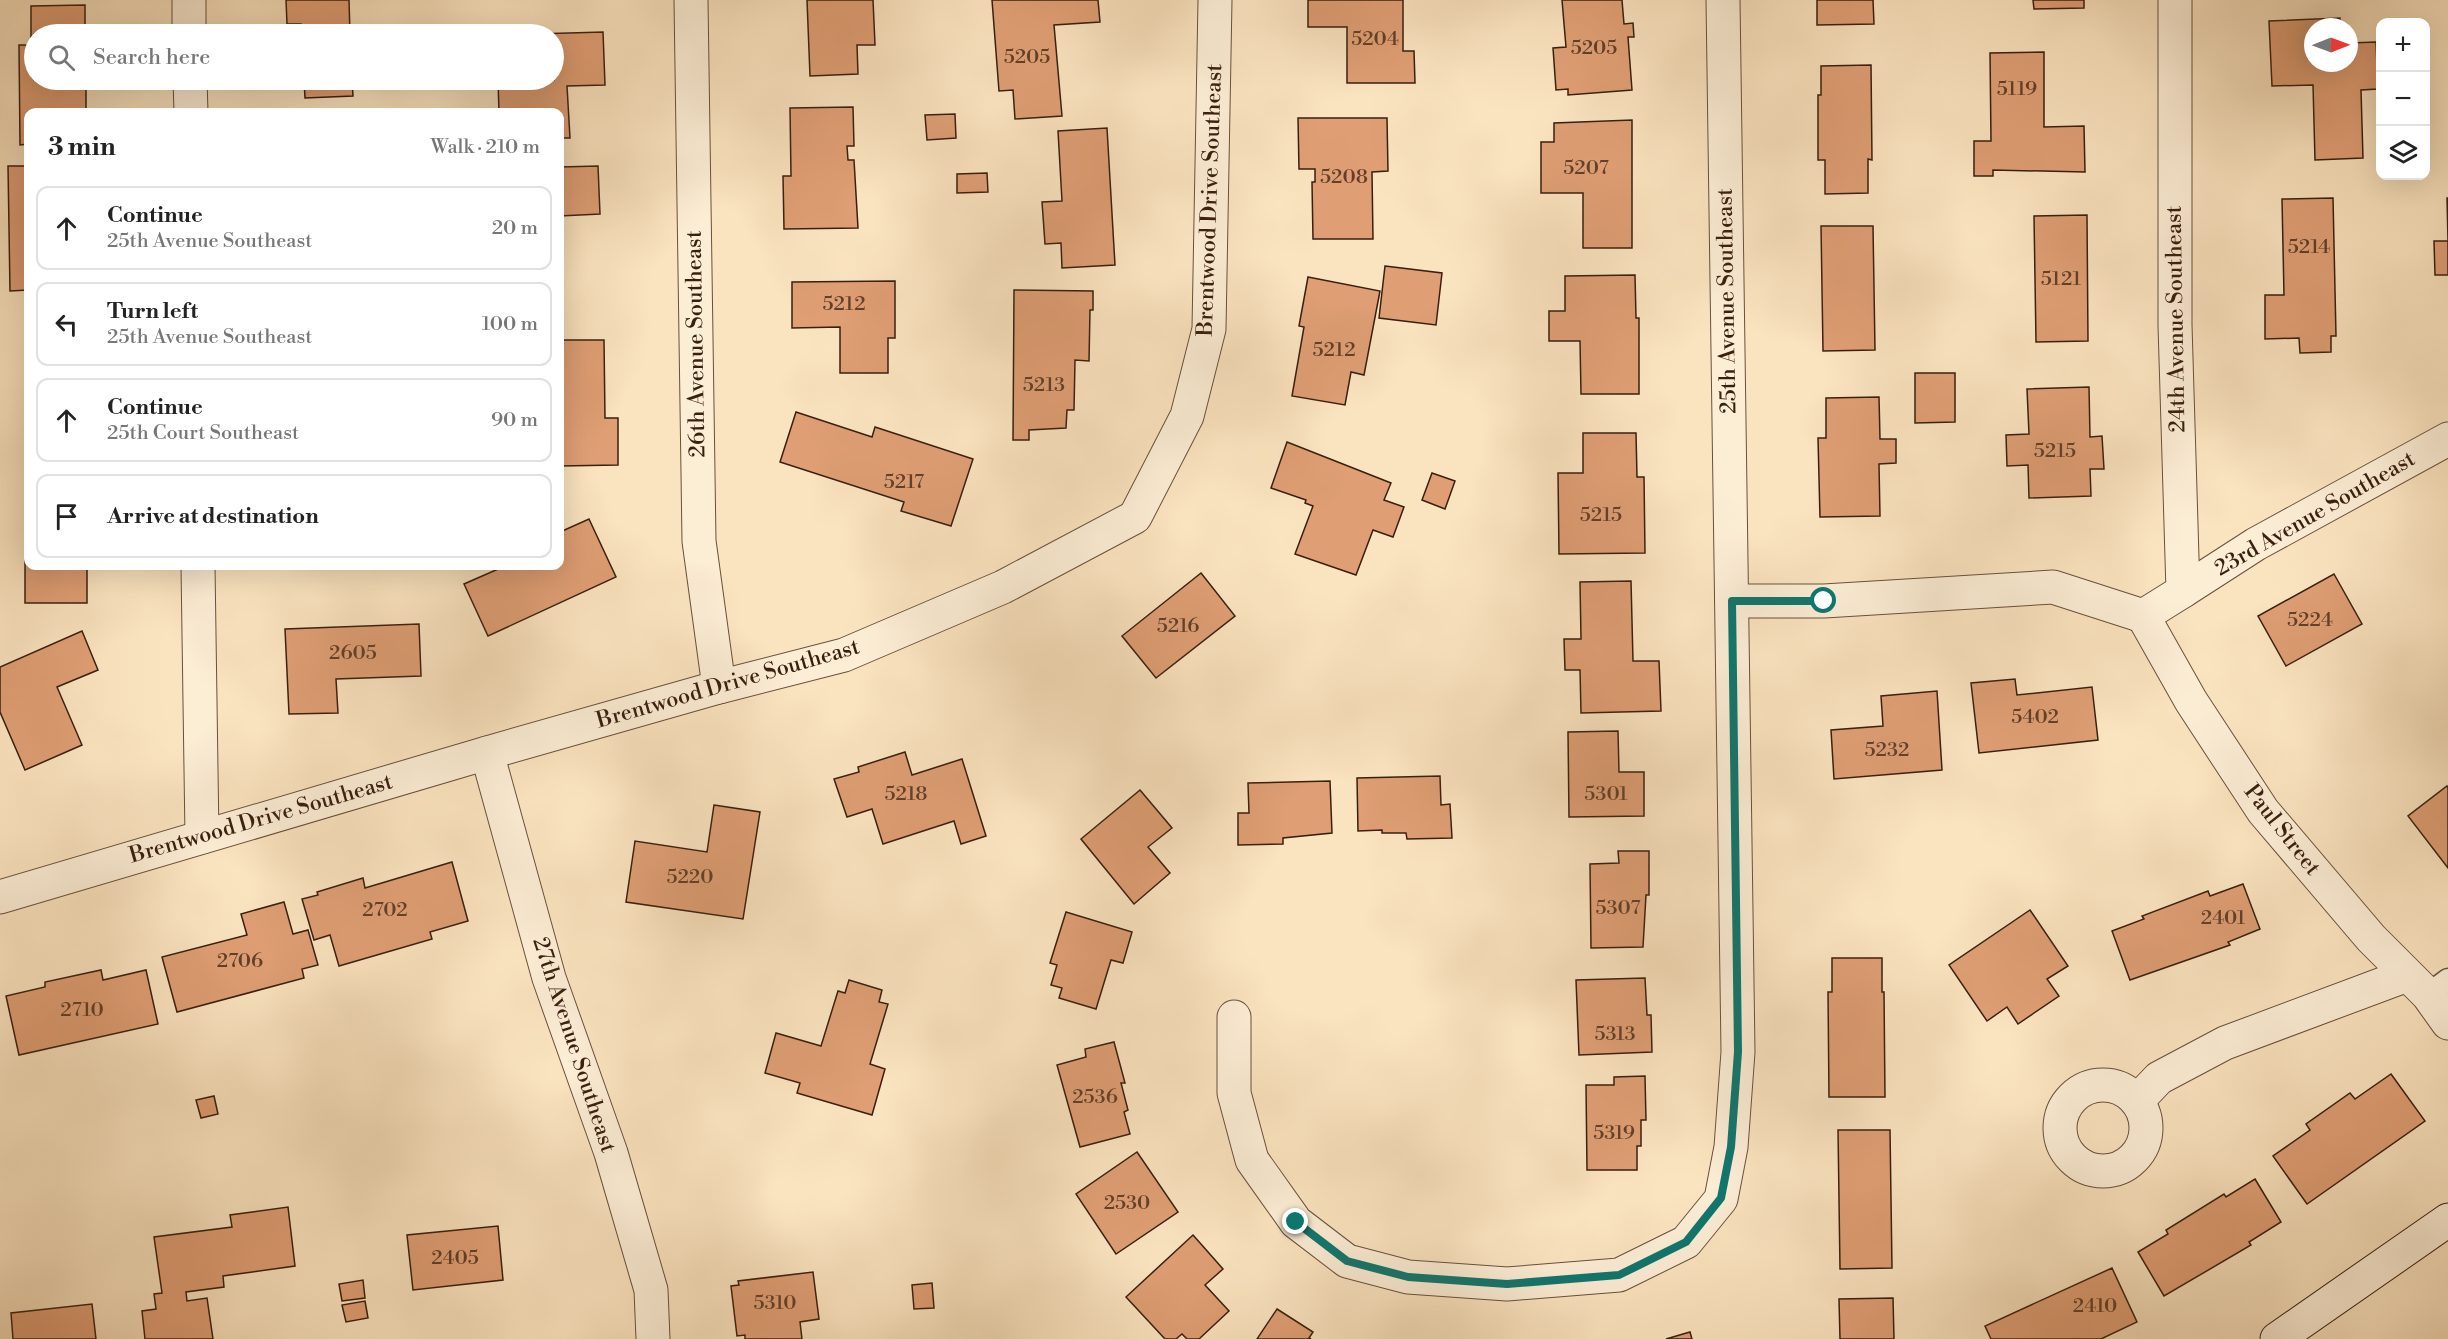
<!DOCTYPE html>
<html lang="en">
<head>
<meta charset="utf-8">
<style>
	body { margin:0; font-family:"Libre Bodoni",serif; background:#f2f2f2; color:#222 }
	.controls { position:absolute; right:18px; top:18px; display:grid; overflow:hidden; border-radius:12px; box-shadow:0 6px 24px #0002 }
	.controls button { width:54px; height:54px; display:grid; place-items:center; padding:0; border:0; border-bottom:2px solid #e0e0e0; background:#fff; color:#222; font:30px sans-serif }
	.compass { position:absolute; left:2304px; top:18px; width:54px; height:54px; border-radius:50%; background:#fff; box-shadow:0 6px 24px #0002; rotate:89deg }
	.stop { position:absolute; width:18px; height:18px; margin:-14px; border:4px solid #0f766e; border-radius:50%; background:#fff }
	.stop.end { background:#0f766e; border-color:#fff; box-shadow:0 2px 6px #0008 }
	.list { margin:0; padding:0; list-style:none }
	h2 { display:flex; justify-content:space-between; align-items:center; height:78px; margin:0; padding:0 24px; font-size:26px }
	h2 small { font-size:20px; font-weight:400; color:#767676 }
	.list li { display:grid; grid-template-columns:39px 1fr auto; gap:18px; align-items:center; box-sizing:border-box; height:84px; margin:0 12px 12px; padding:0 12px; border:2px solid #e0e0e0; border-radius:12px }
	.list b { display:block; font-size:22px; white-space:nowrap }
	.list p { margin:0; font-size:20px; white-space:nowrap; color:#767676 }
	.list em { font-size:20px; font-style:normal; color:#767676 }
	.icon { flex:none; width:33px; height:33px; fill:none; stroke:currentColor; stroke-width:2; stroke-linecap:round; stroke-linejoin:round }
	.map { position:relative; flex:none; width:2448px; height:1339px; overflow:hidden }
	.search { position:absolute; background:#fff; box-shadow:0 6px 24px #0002; left:24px; top:24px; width:540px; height:66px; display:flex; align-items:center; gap:15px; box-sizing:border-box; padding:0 21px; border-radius:33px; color:#767676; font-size:22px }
	.panel { position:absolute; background:#fff; box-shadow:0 6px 24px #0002; left:24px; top:108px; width:540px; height:462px; border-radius:12px }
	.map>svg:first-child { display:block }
	.building { fill:#df9e74; stroke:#391f10; stroke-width:1.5 }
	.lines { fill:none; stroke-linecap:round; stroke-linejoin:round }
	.lane-casing { stroke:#69503c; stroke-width:25 }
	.street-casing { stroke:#69503c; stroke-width:35 }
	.secondary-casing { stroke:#391f10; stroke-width:35 }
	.lane { stroke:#fcedd5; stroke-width:22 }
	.street { stroke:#fcedd5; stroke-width:33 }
	.secondary { stroke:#fcedd5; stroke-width:33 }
	.route { stroke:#0f766e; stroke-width:8 }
	.labels { text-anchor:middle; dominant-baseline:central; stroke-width:4.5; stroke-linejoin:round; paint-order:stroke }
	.number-label { font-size:20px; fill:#623f29 }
	.street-label { font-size:22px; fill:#391f10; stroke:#fcedd5 }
</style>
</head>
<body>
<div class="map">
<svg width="2448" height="1339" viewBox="0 0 2448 1339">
	<rect width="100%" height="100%" fill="#fae3bf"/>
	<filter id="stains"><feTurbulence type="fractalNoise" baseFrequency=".00333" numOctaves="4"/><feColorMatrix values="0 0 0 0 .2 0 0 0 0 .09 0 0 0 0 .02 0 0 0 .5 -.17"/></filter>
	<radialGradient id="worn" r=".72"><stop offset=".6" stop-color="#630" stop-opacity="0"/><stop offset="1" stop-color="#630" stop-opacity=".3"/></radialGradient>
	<g class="building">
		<path d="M286 0H349L350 34H302L301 24H287Z"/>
		<path d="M807 0H873L875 45H857L858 74 810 76Z"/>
		<path d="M992 0H1098L1100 22 1054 25 1062 116 1015 119 1013 90 999 91Z"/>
		<path d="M1308 0H1403V51H1414L1415 83H1347V27H1308Z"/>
		<path d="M1562 0H1622L1624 24 1633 23 1634 37H1628L1632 90 1568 95V89L1556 90 1553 48 1566 47Z"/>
		<path d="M1817 0H1873L1874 24 1817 25Z"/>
		<path d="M2033 0H2084V8L2034 9Z"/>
		<path d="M85 5V34H34V80H86V112H28V144L20 145 19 45H31V6Z"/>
		<path d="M2340 18V27H2313V63H2349V43L2376 42 2378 89 2361 90 2363 158 2315 160 2313 85 2272 86 2269 21Z"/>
		<path d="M603 32 605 85 567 86 570 138H560V112H499L498 80H554V34H534Z"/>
		<path d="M2044 52V127L2084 126 2085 172 1993 170V176H1974V141H1991L1990 53Z"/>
		<path d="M1871 65 1872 160 1868 159V193L1825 194V160H1818V95H1821V66Z"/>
		<path d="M304 80H352L353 96 305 98Z"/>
		<path d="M853 107 854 146H847L848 160H854L858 228 784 229 783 176H791L790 108Z"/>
		<path d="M955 114 956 138 927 140 925 115Z"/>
		<path d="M1298 118H1387L1388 171 1372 172 1373 239H1313L1312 182H1315V169H1299Z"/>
		<path d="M1632 120V248H1583V193H1541V142H1554V123Z"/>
		<path d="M1107 128 1115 265 1062 268 1061 243 1045 244 1042 202 1062 201 1058 131Z"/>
		<path d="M8 166H28V290L10 291Z"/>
		<path d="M598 166 600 214 560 216V167Z"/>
		<path d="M987 173 988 192 957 193V174Z"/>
		<path d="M2333 198 2336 336H2331V352L2300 353 2299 338 2265 339V295H2284L2282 199Z"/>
		<path d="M2447 198H2448V275H2435L2434 241H2448Z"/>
		<path d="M2087 215 2088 341 2036 342 2034 216Z"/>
		<path d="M1821 226H1873L1875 350 1823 351Z"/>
		<path d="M1385 266 1442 273 1436 325 1379 318Z"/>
		<path d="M1635 275 1636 318H1639V394H1581L1580 341H1549V311H1565V276Z"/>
		<path d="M1308 277 1380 291 1364 375 1351 372 1345 405 1292 396 1304 327 1299 326Z"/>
		<path d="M895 281V338H888V373H840V327L792 328V282Z"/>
		<path d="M1014 290 1093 291V310H1090L1089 361 1075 360 1074 410H1067L1066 428 1029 430V440H1013Z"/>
		<path d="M560 340H604L605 418H618V465L560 466Z"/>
		<path d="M1915 373H1955V422L1915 423Z"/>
		<path d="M2089 387 2090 437 2102 436 2104 469H2090L2091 496 2029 498 2028 465 2007 466 2006 435 2029 434 2027 389Z"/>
		<path d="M1879 397 1880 439H1896V463L1879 464 1880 516 1820 517 1818 438H1826V398Z"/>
		<path d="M796 412 872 437 875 427 973 459 951 526 901 511 904 502 780 462Z"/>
		<path d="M1583 433H1636L1637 477H1644L1645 553 1559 554 1558 473H1583Z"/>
		<path d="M1287 442 1391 483 1384 500 1404 507 1393 537 1373 530 1356 575 1295 554 1313 506 1305 503 1306 500 1271 488Z"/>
		<path d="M1432 473 1455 481 1445 509 1422 500Z"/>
		<path d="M25 480H28V566H87V603H25Z"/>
		<path d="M589 519 616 577 488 636 464 584 505 566H560V532Z"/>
		<path d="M1201 573 1235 616 1156 678 1122 636Z"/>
		<path d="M2334 574 2362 624 2286 666 2258 616Z"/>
		<path d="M1631 581 1633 661H1659L1661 711 1581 713 1580 670H1565L1564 639H1581L1580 582Z"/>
		<path d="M419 624 421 676 336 679 338 713 289 714 285 629Z"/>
		<path d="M82 631 98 670 57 687 82 745 25 770 0 712V667Z"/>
		<path d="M2015 679 2017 695 2092 687 2098 740 1979 753 1971 683Z"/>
		<path d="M1937 691 1942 770 1834 779 1831 730 1883 726 1881 696Z"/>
		<path d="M1618 731 1619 772H1644V816L1569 817 1568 732Z"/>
		<path d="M905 752 912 775 962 759 986 836 961 844 954 821 883 844 872 809 847 817 834 779 859 772 858 767Z"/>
		<path d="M1440 776 1441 805 1450 804 1452 838 1407 839 1406 833H1382V830L1358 831 1357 778Z"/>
		<path d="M1330 781 1332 833 1283 838V844L1238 845V813H1249L1248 783Z"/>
		<path d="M2447 786 2448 788V868L2408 816Z"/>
		<path d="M1140 790 1172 828 1148 847 1170 873 1134 904 1081 839Z"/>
		<path d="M714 805 760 812 743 919 626 902 635 841 707 852Z"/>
		<path d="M1618 851H1649V895H1646L1643 947 1591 948 1590 864 1619 863Z"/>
		<path d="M452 862 468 921 430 932 432 939 339 966 330 935 314 940 302 899 318 895 317 892 363 878 365 888Z"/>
		<path d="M2243 884 2260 929 2228 942 2230 945 2130 980 2112 931 2144 919 2142 916 2208 891 2210 896Z"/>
		<path d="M284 902 293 934 308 930 318 965 302 969 304 978 177 1012 162 957 247 935 241 914Z"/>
		<path d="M2030 910 2068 966 2047 979 2059 996 2018 1024 2007 1007 1987 1021 1949 965Z"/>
		<path d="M1066 912 1132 932 1123 963 1111 960 1096 1009 1059 998 1062 988 1051 985 1057 965 1050 963Z"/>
		<path d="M1832 958H1882V992H1884L1885 1097H1829L1828 992H1832Z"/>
		<path d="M101 970 103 980 146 970 158 1024 19 1055 6 996 45 987V982Z"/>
		<path d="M1645 978 1647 1015H1651L1652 1052 1579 1055 1576 980Z"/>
		<path d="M849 980 882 990 879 1002 888 1004 870 1064 885 1069 872 1115 797 1093 800 1083 765 1073 776 1033 821 1046 838 991 845 993Z"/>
		<path d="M1114 1042 1125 1083H1121L1128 1110 1124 1112 1130 1134 1080 1147 1057 1065 1086 1057 1085 1049Z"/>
		<path d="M2391 1074 2425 1121 2307 1204 2273 1156 2310 1130 2306 1124 2350 1093 2355 1099Z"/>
		<path d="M1645 1076 1646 1120H1641V1146H1637V1170H1587L1586 1085H1614V1077Z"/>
		<path d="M214 1096 218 1114 201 1118 196 1100Z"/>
		<path d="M1838 1130H1890L1892 1268 1840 1269Z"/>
		<path d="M1137 1152 1178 1212 1116 1254 1076 1194Z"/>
		<path d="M2255 1179 2281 1222 2249 1242 2251 1245 2164 1296 2138 1252 2168 1234 2166 1230 2224 1194 2226 1197Z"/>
		<path d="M288 1207 295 1266 223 1276 224 1287 186 1292 187 1301 207 1298 213 1339H145L142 1311 156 1309 154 1294 162 1293 154 1237 232 1227 230 1215Z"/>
		<path d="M498 1226 503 1280 413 1290 407 1235Z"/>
		<path d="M1193 1235 1223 1269 1205 1285 1229 1311 1199 1339H1187L1182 1334 1176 1339H1165L1126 1297Z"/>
		<path d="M2112 1268 2137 1322 2101 1339H1991L1985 1326Z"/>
		<path d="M813 1272 819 1319 800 1322 802 1339H745V1335L737 1336 731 1286 739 1285 738 1281Z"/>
		<path d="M363 1280 365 1298 342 1301 339 1284Z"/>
		<path d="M932 1283 934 1308 914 1309 912 1285Z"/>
		<path d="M1893 1298 1894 1339H1840L1839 1299Z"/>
		<path d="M365 1301 368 1318 346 1322 342 1305Z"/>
		<path d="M92 1304 96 1339H13L11 1313Z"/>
		<path d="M1277 1309 1313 1332 1309 1338 1311 1339H1257Z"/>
		<path d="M1690 1332 1692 1339H1666Z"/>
	</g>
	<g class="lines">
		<g class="lane-casing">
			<path id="lane" d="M2428 995 2448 980"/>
		</g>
		<g class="street-casing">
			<g id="street">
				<path d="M189 0V34"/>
				<path d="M691 0 699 541 719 687"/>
				<path d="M190 80 191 112"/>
				<path d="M198 566 202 837"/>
				<path d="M2183 591 2256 544 2448 439"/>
				<path d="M1732 601H1824L2053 587 2143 616"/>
				<path d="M2143 616 2183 591 2175 325V0"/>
				<path d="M2143 616 2191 701 2263 811 2371 938 2428 995 2448 1023"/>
				<path d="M487 753 549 978 611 1153 651 1290 653 1339"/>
				<path d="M0 897 487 753 719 687 844 655 1003 587 1135 517 1187 416 1209 329 1215 0"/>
				<path d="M1234 1017V1093L1252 1160 1296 1222 1347 1261 1408 1277 1507 1284 1619 1275 1686 1242 1721 1199 1731 1147 1738 1052 1723 0"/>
				<circle cx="2103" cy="1128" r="43"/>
				<path d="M2137 1101 2159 1078 2225 1043 2407 975"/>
			</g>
		</g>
		<g class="secondary-casing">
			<path id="secondary" d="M2277 1339 2448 1220"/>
		</g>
		<use href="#lane" class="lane"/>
		<use href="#street" class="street"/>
		<use href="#secondary" class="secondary"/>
	</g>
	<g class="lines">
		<path class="route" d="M1296 1222 1347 1261 1408 1277 1507 1284 1619 1275 1686 1242 1721 1198 1731 1147 1738 1052 1732 601H1824"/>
	</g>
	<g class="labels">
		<g class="number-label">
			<text x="1375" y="39">5204</text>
			<text x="1594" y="48">5205</text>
			<text x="1027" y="57">5205</text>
			<text x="2017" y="89">5119</text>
			<text x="1586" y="168">5207</text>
			<text x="1344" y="177">5208</text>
			<text x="2309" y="247">5214</text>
			<text x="2061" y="279">5121</text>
			<text x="844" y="304">5212</text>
			<text x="1334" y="350">5212</text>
			<text x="1044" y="385">5213</text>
			<text x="2055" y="451">5215</text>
			<text x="904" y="482">5217</text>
			<text x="1601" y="515">5215</text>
			<text x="2310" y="620">5224</text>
			<text x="1178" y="626">5216</text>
			<text x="353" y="653">2605</text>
			<text x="2035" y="717">5402</text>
			<text x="1887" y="750">5232</text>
			<text x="906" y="794">5218</text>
			<text x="1606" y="794">5301</text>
			<text x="690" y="877">5220</text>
			<text x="1618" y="908">5307</text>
			<text x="385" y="910">2702</text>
			<text x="2223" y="918">2401</text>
			<text x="240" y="961">2706</text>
			<text x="82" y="1010">2710</text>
			<text x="1615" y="1034">5313</text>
			<text x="1095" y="1097">2536</text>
			<text x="1614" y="1133">5319</text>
			<text x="1127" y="1203">2530</text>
			<text x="455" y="1258">2405</text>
			<text x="775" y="1303">5310</text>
			<text x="2095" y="1306">2410</text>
		</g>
		<g class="street-label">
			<text transform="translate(1210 200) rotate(-88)">Brentwood Drive Southeast</text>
			<text transform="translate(1727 301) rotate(-91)">25th Avenue Southeast</text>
			<text transform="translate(2176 319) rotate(-91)">24th Avenue Southeast</text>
			<text transform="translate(696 344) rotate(-91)">26th Avenue Southeast</text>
			<text transform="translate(2315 514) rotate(-30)">23rd Avenue Southeast</text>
			<text transform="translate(728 684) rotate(-16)">Brentwood Drive Southeast</text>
			<text transform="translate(261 819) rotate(-16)">Brentwood Drive Southeast</text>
			<text transform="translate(2282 830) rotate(52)">Paul Street</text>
			<text transform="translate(574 1045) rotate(72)">27th Avenue Southeast</text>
		</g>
	</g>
	<rect width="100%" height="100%" filter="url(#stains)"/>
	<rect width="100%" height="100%" fill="url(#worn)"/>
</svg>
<div class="controls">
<button>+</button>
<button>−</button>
<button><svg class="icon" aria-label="layers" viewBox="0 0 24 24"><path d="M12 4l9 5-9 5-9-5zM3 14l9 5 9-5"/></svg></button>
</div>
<svg class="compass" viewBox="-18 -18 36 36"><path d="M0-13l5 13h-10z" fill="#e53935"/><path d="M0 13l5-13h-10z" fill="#767676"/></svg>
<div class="stop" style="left:1824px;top:601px"></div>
<div class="stop end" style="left:1296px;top:1222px"></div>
<div class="search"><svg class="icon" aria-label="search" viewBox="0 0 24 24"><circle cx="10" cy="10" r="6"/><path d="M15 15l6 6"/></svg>Search here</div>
<section class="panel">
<h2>3 min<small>Walk · 210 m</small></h2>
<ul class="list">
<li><svg class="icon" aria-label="ahead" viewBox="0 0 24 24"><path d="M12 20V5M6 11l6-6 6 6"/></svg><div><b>Continue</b><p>25th Avenue Southeast</p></div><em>20 m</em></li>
<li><svg class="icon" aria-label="left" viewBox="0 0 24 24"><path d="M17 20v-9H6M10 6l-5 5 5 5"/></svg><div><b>Turn left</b><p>25th Avenue Southeast</p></div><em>100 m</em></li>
<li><svg class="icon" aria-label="ahead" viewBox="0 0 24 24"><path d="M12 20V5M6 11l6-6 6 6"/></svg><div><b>Continue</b><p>25th Court Southeast</p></div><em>90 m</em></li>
<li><svg class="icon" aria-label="arrive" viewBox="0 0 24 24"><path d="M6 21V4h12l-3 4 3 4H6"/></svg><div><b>Arrive at destination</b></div></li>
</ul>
</section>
</div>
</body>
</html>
